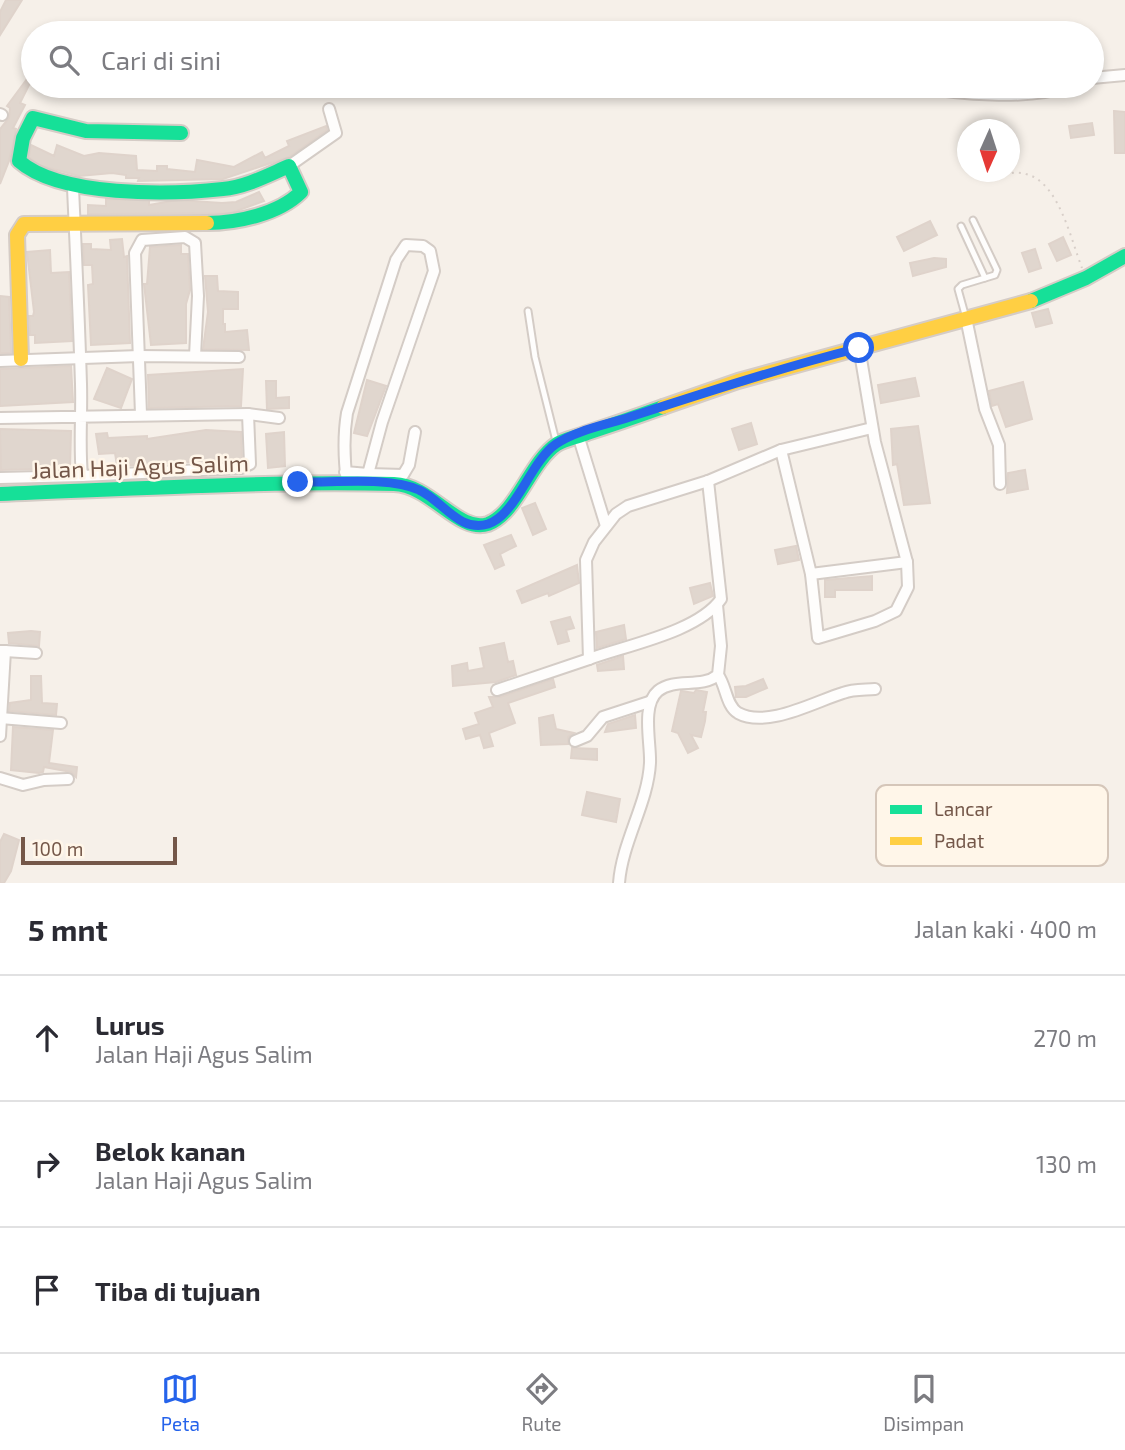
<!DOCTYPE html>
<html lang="id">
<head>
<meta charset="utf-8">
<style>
	body { margin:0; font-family:"Exo 2",sans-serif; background:#f7f7f7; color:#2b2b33 }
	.compass { position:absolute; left:957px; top:119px; width:63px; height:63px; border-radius:50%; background:#fff; box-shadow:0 4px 10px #0003; rotate:183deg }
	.scale { position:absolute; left:21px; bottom:18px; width:156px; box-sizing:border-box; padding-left:7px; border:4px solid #745749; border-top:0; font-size:19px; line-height:24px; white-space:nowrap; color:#745749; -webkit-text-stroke:5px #fff6e9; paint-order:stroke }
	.stop { position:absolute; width:21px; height:21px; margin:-16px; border:5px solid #2563eb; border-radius:50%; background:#fff }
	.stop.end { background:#2563eb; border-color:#fff; box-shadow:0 2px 7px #0008 }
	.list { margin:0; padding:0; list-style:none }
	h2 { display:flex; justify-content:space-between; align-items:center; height:91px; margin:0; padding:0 28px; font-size:30px }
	h2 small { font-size:23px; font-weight:400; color:#7c7c81 }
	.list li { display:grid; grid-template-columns:46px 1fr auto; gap:21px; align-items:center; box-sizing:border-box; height:126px; padding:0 28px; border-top:2px solid #e1e1e2 }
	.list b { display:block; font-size:26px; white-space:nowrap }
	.list p { margin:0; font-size:23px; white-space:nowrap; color:#7c7c81 }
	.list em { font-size:23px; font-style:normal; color:#7c7c81 }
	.icon { flex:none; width:38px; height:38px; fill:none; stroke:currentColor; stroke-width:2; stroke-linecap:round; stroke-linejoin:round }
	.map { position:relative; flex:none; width:1125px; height:883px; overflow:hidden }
	.search { position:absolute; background:#fff; box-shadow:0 4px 10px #0003; left:21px; right:21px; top:21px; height:77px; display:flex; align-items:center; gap:18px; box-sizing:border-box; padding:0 24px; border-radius:38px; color:#7c7c81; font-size:26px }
	.sheet { height:469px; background:#fff }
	nav { display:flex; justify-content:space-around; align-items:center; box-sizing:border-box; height:98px; border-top:2px solid #e1e1e2; background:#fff; font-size:19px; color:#7c7c81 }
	nav a { display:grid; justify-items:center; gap:4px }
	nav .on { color:#2563eb }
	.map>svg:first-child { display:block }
	.building { fill:#e0d6ce; stroke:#dfd3cb; stroke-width:2 }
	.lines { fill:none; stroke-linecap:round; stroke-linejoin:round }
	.lane-casing { stroke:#d4ccc6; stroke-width:9 }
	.street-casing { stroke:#d4ccc6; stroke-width:14 }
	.fast-casing { stroke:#d5ccc6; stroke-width:18 }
	.slow-casing { stroke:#d5ccc6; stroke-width:18 }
	.path { stroke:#d8cfc9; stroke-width:2; stroke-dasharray:2 5; stroke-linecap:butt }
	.lane { stroke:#fefdfc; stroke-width:5 }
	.street { stroke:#fefdfc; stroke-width:10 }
	.fast { stroke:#16e098; stroke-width:14 }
	.slow { stroke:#ffcf43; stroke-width:14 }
	.route { stroke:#2563eb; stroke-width:9 }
	.labels { text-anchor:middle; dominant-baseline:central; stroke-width:5; stroke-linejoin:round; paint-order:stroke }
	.street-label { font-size:23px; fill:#745749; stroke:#fff6e9 }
	.key { fill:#fff6e9; stroke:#d5c6b9; stroke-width:2 }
	.key-label { font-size:19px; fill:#745749 }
</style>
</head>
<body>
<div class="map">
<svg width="1125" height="883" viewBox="0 0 1125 883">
	<rect width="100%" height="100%" fill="#f6f0e9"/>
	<g class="building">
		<path d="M6 0H22L0 35V12Z"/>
		<path d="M27 79 31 81 20 103 25 105 13 128 16 129 9 161 0 184V129L9 118 10 108 7 106Z"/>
		<path d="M1114 111 1125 112V153H1115Z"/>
		<path d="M1092 123 1094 135 1071 138 1069 126Z"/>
		<path d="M326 126 327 130 289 157 223 179 138 181 139 178H126V175L112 173 79 176 38 165 29 157 31 145 54 156 57 145 84 156 99 153 136 156 137 170 157 171V166H167V169L195 172 197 160 234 167 262 152 265 158 289 146 287 141Z"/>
		<path d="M259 192 264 201 231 213 88 214V205L106 206V199L149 200V205L177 200 222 203 236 202Z"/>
		<path d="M930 221 937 235 904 251 897 237Z"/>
		<path d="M1063 237 1071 255 1057 261 1049 244Z"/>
		<path d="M122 239 124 257 127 256 130 343 91 345 88 285 93 284 92 265H84L83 244H91V249L111 250 110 240Z"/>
		<path d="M181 245V254H188L190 290 186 304V343L151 345 144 284H147L150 247Z"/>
		<path d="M1035 249 1041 268 1029 272 1022 253Z"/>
		<path d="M50 250 51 273 69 272 72 341 35 343V335H30L29 316H33L34 312 27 252Z"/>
		<path d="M934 258 946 259V267L913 276 910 263Z"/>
		<path d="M205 276H217L218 291 238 292V309H223V324H225V332L247 330 249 350 203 349 208 312Z"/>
		<path d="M0 296 9 297 11 353H0Z"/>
		<path d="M1048 309 1052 323 1036 327 1032 313Z"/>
		<path d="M71 366 73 402 0 406V369Z"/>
		<path d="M107 368 132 379 121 408 94 399Z"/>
		<path d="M243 369 241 406 149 408 148 375Z"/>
		<path d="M915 378 919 396 881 403 878 385Z"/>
		<path d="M367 380 386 386 367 436 354 433Z"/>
		<path d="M266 381H276V398L289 397V408L267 409Z"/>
		<path d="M1023 382 1032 419 1006 427 998 404 992 406 989 391Z"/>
		<path d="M751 423 757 444 739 450 732 429Z"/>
		<path d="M918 426 930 503 904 505 897 464 893 465 891 429Z"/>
		<path d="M0 429 71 431 70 468 1 470Z"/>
		<path d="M206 430 241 432 242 459 117 466 115 453 99 454 96 434 107 433 108 438 147 436V439Z"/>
		<path d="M284 432 285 466 268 468 266 434Z"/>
		<path d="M1025 470 1028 489 1007 493 1008 473Z"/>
		<path d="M535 503 546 529 533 535 522 508Z"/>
		<path d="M511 535 516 546 500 554 504 565 495 569 484 545Z"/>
		<path d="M796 546 799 560 778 564 775 550Z"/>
		<path d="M577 565 579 583 549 596 548 593 522 603 517 591Z"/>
		<path d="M872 576V590H835V597H825V580Z"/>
		<path d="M710 583 713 596 694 604 690 588Z"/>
		<path d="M570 617 574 628 566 630 569 641 558 644 551 622Z"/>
		<path d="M624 625 626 639 597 648 596 632Z"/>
		<path d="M31 631 40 632 39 646 9 643 8 633Z"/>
		<path d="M504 643 508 662 513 661 516 675 496 682 453 686 452 666 467 663 468 671 484 668 480 648Z"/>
		<path d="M623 656 624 669 598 671 597 665Z"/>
		<path d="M31 676H41L42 703 57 704 56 715 9 711 10 703 31 700Z"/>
		<path d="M553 679 555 687 508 703 515 723 489 733 493 746 484 748 480 735 466 739 463 729 479 724 475 713 493 707 489 697H500Z"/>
		<path d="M763 679 767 688 746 697H736L735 687 746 686Z"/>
		<path d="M696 690 707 692 703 712H706L705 721 701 737 691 735 698 748 688 753 678 733 672 731 681 691 694 693Z"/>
		<path d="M553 715 556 729 574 733 568 737V744L541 745 539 718Z"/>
		<path d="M635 715 636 728 605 732 608 724Z"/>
		<path d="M13 727 53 730 49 763 77 767 76 777 71 772 44 767 43 772 39 773 11 770Z"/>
		<path d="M572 748 597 749V760L571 758Z"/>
		<path d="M587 792 620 799 616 822 582 815Z"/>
		<path d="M4 834 19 840 11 871 4 883H0V842Z"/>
	</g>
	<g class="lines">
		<g class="lane-casing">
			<g id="lane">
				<path d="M961 226 985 278"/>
				<path d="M528 311 535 357 556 441"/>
				<path d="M966 318 958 289 962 285 995 275 997 270 973 220"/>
			</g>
		</g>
		<g class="street-casing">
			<g id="street">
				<path d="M1092 78 1125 75"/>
				<path d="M913 86C958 94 1027 101 1070 86"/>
				<path d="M0 114 2 115"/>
				<path d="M289 166 336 133 329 109"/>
				<path d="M966 318 985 409 999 445 1000 484"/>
				<path d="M0 361 139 356 239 357"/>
				<path d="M141 414 135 253 142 240 185 237 195 243 198 296 195 356"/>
				<path d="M248 414 279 418"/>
				<path d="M0 418C83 416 165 416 248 414L250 464 241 468 82 476C79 445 82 415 81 384 79 318 76 253 73 188"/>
				<path d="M578 435 606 526"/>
				<path d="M781 450 811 574 818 638 875 621 896 611 908 587 907 562 875 442 859 347"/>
				<path d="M345 472 368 474 382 422 434 271 430 251 423 246 406 245 396 260 347 413C343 437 344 459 347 483"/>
				<path d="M368 474 403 475 409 465 415 432"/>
				<path d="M0 478 82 476"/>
				<path d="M811 574 907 562"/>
				<path d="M0 651H5L0 736"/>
				<path d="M5 651 36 653"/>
				<path d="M589 659C627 645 698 632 721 599L708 481"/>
				<path d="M718 675C726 685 726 706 738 713 767 729 816 701 843 693 853 689 865 690 875 689"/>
				<path d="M497 690 589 659 586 560 594 542 616 514 628 506 708 481 781 450 872 428"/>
				<path d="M0 718 61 723"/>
				<path d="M575 741 587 736 603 717 649 702"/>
				<path d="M0 778 23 785 44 780 68 779"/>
				<path d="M619 883C622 842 648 803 650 763 651 744 641 705 658 691 675 677 701 689 718 675L721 646 717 605"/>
			</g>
		</g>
		<g class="fast-casing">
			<g id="fast">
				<path d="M181 133 86 131 33 118 23 138 19 161C60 197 169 195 223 189 246 187 268 175 289 166L301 192C279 214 237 223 207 223"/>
				<path d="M1031 301 1086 278 1125 256"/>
				<path d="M0 494C131 489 262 481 394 484 431 485 459 534 488 524 517 513 530 462 557 444 565 439 578 437 587 433 612 425 638 416 663 407"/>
			</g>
		</g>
		<g class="slow-casing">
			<g id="slow">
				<path d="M21 359 17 235 24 224 207 223"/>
				<path d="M663 407 738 381 1031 301"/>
			</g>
		</g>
		<path class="path" d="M998 175C1007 174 1017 171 1026 174 1059 182 1071 240 1082 268"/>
		<use href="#lane" class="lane"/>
		<use href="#street" class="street"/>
		<use href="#fast" class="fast"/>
		<use href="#slow" class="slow"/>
	</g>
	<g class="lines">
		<path class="route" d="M298 482C332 483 390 476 419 490 442 500 459 533 488 524 517 514 530 462 556 444 578 429 611 424 636 415 710 391 784 367 859 348"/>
	</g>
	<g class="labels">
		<g class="street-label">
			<text transform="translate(140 466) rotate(-2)">Jalan Haji Agus Salim</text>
		</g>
	</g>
	<rect x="876" y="785" width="232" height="81" rx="10" class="key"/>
	<rect x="890" y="805" width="32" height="9" fill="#16e098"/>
	<rect x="890" y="837" width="32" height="8" fill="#ffcf43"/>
	<g class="key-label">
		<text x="934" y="816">Lancar</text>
		<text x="934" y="848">Padat</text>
	</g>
</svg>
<svg class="compass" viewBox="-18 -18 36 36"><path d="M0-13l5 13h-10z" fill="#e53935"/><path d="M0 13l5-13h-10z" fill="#7c7c81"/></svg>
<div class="scale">100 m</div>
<div class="stop" style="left:859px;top:348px"></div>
<div class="stop end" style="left:298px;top:482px"></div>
<div class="search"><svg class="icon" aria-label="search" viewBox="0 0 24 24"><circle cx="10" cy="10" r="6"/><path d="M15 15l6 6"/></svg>Cari di sini</div>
</div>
<section class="sheet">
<h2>5 mnt<small>Jalan kaki · 400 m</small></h2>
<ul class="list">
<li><svg class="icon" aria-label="ahead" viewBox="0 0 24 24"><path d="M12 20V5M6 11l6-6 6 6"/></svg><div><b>Lurus</b><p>Jalan Haji Agus Salim</p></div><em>270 m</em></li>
<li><svg class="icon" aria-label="right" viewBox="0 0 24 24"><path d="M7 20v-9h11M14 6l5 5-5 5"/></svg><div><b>Belok kanan</b><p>Jalan Haji Agus Salim</p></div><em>130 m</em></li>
<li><svg class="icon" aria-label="arrive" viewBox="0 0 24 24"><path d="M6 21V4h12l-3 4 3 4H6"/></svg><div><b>Tiba di tujuan</b></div></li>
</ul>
</section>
<nav>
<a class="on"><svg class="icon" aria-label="map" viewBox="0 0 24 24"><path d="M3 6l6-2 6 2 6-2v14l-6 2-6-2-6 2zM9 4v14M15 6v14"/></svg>Peta</a>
<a><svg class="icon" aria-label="directions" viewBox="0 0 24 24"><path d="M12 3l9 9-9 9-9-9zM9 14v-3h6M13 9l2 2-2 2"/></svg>Rute</a>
<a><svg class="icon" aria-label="saved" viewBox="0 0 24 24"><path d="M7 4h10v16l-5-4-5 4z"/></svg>Disimpan</a>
</nav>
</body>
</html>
